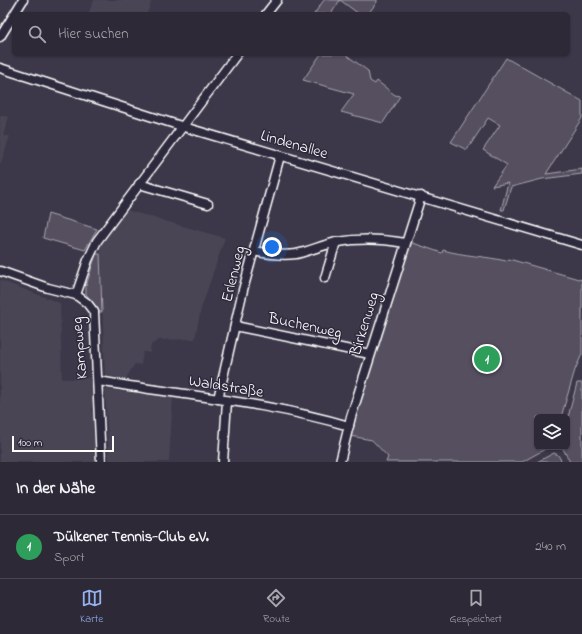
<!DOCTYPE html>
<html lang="de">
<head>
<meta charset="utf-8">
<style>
	body { margin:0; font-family:"Indie Flower",sans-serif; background:#393542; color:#f1f3f6 }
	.controls { position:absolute; right:12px; bottom:12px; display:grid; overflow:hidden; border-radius:6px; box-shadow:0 1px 3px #0004 }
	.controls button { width:36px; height:36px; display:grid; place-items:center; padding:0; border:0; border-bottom:1px solid #484552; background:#2d2937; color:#f1f3f6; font:20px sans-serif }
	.scale { position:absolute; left:12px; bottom:10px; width:102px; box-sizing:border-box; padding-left:4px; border:2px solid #fff; border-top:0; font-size:11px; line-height:14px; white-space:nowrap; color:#fff; -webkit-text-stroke:3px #2f2a3d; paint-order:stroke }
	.you { position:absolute; left:272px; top:247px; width:14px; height:14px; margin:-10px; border:3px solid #fff; border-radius:50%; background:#1a73e8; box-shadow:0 0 0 6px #1a73e833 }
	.badge { display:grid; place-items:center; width:26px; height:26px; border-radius:50%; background:#95b2f1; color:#fff; font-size:13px; font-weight:700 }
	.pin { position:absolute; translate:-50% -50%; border:2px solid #fff; box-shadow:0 1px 4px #0006 }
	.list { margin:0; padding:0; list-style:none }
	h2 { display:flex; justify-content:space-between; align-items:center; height:52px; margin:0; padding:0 16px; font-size:17px }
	h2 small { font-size:13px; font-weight:400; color:#a7a6ad }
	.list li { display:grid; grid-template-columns:26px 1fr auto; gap:12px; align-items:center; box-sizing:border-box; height:64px; padding:0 16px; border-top:1px solid #484552 }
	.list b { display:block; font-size:15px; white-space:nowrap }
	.list p { margin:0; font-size:13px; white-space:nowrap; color:#a7a6ad }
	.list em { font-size:13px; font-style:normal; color:#a7a6ad }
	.icon { flex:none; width:22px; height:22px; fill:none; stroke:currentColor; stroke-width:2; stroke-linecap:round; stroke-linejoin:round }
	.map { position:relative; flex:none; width:582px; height:462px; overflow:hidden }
	.search { position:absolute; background:#2d2937; box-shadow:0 1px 3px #0004; left:12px; right:12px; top:12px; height:44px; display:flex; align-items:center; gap:10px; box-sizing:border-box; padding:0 14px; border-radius:6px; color:#a7a6ad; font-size:15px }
	.sheet { height:116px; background:#2d2937 }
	nav { display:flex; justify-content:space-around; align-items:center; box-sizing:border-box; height:56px; border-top:1px solid #484552; background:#2d2937; font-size:11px; color:#a7a6ad }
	nav a { display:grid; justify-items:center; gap:2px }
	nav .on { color:#95b2f1 }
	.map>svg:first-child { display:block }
	.built { fill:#494455 }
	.green { fill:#555060; stroke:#aaa8b0 }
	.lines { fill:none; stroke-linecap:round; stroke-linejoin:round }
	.minor-casing { stroke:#fff; stroke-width:11 }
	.minor { stroke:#2f2a3d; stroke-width:8 }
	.labels { text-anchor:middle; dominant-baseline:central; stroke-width:3; stroke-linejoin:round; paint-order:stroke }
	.street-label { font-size:16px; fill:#fff; stroke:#2f2a3d }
</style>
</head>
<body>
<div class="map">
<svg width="582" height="462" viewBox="0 0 582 462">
	<rect width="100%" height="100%" fill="#3c3749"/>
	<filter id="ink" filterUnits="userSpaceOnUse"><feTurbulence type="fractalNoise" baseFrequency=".025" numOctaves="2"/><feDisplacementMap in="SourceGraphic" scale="8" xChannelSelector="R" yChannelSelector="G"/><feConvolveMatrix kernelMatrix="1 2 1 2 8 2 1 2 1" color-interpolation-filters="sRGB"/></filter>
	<g filter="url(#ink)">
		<g class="built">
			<path d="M94 0H152L147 14H88Z"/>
			<path d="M0 115 9 117 3 136H10L0 166Z"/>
			<path d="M127 210 225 238 201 309 195 339 159 340 151 345 150 353 143 352 141 365 135 364 125 380 105 375 100 254 101 244Z"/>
			<path d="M0 280 60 303 62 379 91 378 95 462H0Z"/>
			<path d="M105 389 173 398 169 462H109Z"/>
		</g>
		<g class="green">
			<path d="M324 0H377V2L368 14H359L340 0 331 14H314Z"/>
			<path d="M321 54H345L368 71 370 81 375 84 377 81 395 95 400 96 383 123 341 112 354 94 303 80Z"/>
			<path d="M506 58 582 101V118L546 174 582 169V174L542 179 511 187 504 210H501L508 183 492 186 507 165 483 150 500 125 488 118 467 150 451 142Z"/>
			<path d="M48 214 97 229 85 250 43 238Z"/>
			<path d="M410 242 442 253 443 250C464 256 485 256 506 261L509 259 582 280V354L575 370 561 417H537V447H549L522 462H386L388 457 372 440 350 436Z"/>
			<path d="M96 254H100L102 312H99L86 294V286Z"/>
			<path d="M577 383H582V462H570L562 447H567V421Z"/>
			<path d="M554 453 558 455 562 462H537Z"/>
		</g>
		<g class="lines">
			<g class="minor-casing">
				<g id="minor">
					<path d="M266 14 277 0"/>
					<path d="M0 37 23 0"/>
					<path d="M0 68 184 127 582 245"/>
					<path d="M139 184 208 204"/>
					<path d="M254 251C268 254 282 256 296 254 311 251 324 244 338 242 361 238 382 239 405 243"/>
					<path d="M0 271 48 288 76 295 87 303 94 312 101 462"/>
					<path d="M325 278 336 242"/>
					<path d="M76 295 88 260 97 241 237 54"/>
					<path d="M235 326 370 354"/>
					<path d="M98 381C181 395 267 402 349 426"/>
					<path d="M218 399 243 290 280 156"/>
					<path d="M223 462 227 401"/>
					<path d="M340 462 351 417 421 196"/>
				</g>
			</g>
			<use href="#minor" class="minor"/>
		</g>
	</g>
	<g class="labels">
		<g class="street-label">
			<text transform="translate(294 145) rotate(16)">Lindenallee</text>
			<text transform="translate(234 274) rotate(-76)">Erlenweg</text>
			<text transform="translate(365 324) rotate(-73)">Birkenweg</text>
			<text transform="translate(305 326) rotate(12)">Buchenweg</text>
			<text transform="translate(80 348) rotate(-95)">Kampweg</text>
			<text transform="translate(226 387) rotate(9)">Waldstraße</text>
		</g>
	</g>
</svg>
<div class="controls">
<button><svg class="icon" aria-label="layers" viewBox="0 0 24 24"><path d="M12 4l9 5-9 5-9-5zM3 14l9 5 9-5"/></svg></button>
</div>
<div class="scale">100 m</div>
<div class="you"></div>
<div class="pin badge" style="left:487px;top:359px;background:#2e9e5b">1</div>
<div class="search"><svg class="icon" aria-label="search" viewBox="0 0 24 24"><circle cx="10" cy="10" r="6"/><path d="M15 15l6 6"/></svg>Hier suchen</div>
</div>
<section class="sheet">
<h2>In der Nähe<small></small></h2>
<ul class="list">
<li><span class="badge" style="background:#2e9e5b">1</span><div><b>Dülkener Tennis-Club e.V.</b><p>Sport</p></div><em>240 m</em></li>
</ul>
</section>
<nav>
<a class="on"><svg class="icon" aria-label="map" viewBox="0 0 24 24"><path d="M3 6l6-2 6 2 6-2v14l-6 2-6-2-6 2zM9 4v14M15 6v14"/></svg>Karte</a>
<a><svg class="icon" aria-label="directions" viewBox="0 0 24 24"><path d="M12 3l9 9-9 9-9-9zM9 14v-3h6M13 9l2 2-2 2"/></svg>Route</a>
<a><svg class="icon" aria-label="saved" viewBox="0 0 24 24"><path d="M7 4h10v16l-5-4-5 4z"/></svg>Gespeichert</a>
</nav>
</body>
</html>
